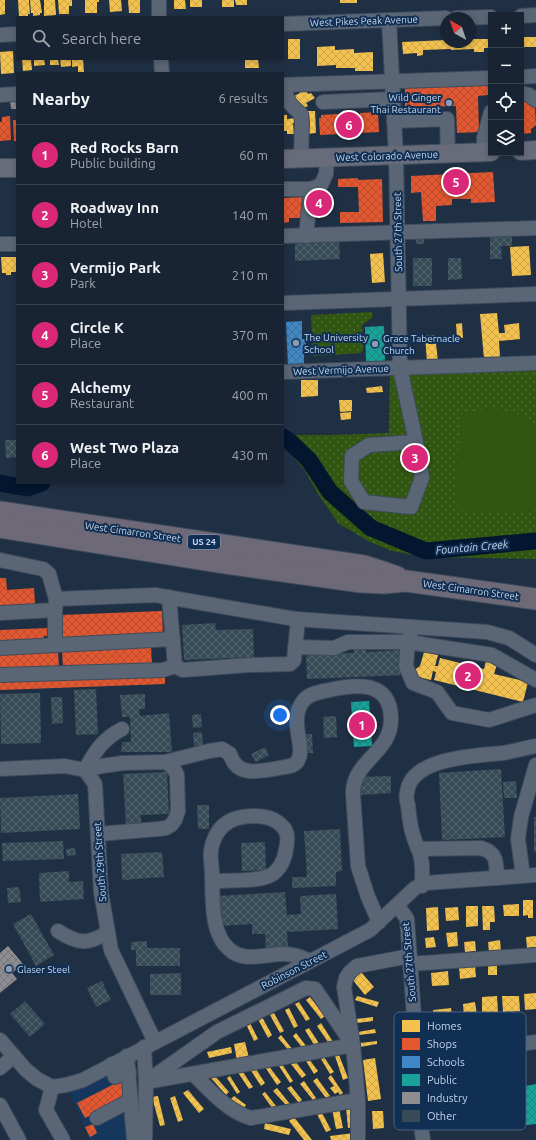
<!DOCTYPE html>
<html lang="en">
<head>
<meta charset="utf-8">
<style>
	body { margin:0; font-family:Ubuntu,sans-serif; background:#25303f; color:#f1f3f6 }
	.controls { position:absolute; right:12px; top:12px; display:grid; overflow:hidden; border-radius:0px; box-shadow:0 2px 6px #0003 }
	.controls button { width:36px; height:36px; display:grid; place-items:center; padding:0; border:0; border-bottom:1px solid #36414e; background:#182433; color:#f1f3f6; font:20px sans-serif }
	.compass { position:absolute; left:440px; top:12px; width:36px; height:36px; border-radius:50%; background:#182433; box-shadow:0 2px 6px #0003; rotate:320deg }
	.you { position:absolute; left:280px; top:715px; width:14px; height:14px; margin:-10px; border:3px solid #fff; border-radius:50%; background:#1a73e8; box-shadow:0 0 0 6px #1a73e833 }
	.badge { display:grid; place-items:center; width:26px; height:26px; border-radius:50%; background:#db2777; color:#fff; font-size:13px; font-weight:700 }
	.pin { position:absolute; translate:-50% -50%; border:2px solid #fff; box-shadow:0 1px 4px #0006 }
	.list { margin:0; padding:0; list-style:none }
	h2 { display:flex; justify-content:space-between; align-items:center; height:52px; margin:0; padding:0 16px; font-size:17px }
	h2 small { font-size:13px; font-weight:400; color:#9fa4ac }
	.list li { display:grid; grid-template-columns:26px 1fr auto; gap:12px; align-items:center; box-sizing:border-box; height:60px; padding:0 16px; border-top:1px solid #36414e }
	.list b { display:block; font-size:15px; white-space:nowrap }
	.list p { margin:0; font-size:13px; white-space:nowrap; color:#9fa4ac }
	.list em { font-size:13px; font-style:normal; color:#9fa4ac }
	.icon { flex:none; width:22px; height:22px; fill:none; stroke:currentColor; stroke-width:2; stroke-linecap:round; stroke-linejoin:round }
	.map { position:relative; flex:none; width:536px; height:1140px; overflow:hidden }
	.search { position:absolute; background:#182433; box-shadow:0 2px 6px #0003; left:16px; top:16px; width:268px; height:44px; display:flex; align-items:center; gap:10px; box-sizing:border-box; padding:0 14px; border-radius:0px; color:#9fa4ac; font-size:15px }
	.panel { position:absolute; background:#182433; box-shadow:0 2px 6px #0003; left:16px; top:72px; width:268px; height:412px; border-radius:0px }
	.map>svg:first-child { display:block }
	.built { fill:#16375d }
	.green { fill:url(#green-dots) }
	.pitch { fill:#305611 }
	.homes { fill:url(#homes-cross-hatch) }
	.shops { fill:url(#shops-cross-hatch) }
	.schools { fill:url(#schools-cross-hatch) }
	.public { fill:url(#public-cross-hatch) }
	.industry { fill:url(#industry-cross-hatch) }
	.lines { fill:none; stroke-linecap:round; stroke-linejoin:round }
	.river { stroke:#03162f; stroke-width:17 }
	.building { fill:url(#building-cross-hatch) }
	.minor-casing { stroke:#3e4b5c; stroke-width:16 }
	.major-casing { stroke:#3e4b5c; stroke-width:20 }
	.highway-casing { stroke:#3e4b5c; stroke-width:23 }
	.minor { stroke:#5a6676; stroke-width:14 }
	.major { stroke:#686b7a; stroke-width:18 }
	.highway { stroke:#6d6977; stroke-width:21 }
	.poi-dot { fill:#8b9cb2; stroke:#112f53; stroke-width:1.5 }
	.labels { text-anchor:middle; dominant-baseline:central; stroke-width:4; stroke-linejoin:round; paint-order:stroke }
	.shield { fill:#112f53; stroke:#8ea4bf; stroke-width:1 }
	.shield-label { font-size:9px; font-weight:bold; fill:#c4d6ed }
	.street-label { font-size:10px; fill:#c4d6ed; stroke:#112f53 }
	.poi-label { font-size:10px; fill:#c4d6ed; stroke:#112f53; text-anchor:start }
	.water-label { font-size:11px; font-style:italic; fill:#c4d5eb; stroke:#112f53 }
	.key { fill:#112f53; stroke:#476181; stroke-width:1 }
	.key-label { font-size:11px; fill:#c4d6ed }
</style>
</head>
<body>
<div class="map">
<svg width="536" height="1140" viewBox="0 0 536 1140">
	<defs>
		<pattern id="green-dots" width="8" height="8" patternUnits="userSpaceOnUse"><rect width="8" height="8" fill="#305611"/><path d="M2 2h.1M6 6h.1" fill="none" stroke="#4c6e34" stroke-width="1.8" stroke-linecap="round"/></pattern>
		<pattern id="homes-cross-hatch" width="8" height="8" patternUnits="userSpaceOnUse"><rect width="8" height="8" fill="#f2c14e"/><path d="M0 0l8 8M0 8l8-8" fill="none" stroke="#cda74d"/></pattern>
		<pattern id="shops-cross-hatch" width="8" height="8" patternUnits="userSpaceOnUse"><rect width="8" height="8" fill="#e4572e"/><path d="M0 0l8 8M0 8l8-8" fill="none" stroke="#b15036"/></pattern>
		<pattern id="schools-cross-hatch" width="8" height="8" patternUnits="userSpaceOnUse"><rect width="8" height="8" fill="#3f88c5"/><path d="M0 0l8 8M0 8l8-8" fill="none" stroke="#3e6f99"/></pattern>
		<pattern id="public-cross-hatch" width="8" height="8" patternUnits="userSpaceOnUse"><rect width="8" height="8" fill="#17a398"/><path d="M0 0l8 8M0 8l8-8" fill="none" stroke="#228580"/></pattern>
		<pattern id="industry-cross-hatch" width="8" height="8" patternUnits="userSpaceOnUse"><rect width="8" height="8" fill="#8d8d92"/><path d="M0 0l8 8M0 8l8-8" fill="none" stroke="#74767c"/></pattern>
		<pattern id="building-cross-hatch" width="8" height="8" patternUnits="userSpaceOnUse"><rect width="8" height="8" fill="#374b56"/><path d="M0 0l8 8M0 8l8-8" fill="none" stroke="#52646f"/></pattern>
	</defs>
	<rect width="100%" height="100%" fill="#203044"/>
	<path class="built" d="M134 1060 138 1140H90L71 1096 69 1084Z"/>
	<g class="green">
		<path d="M372 312 373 317 362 325 363 350 361 353 313 356 311 315Z"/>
		<path d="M536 367V559L426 557 392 551 368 541 338 523 318 494 304 469 283 446V435H332L389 433 390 371Z"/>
	</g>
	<path class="pitch" d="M489 409 514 412 533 422 536 425V510L462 511 456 503 460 414Z"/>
	<g class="homes">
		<path d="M0 0H5V14L0 15Z"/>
		<path d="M18 0H29L30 14H28V16L19 17Z"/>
		<path d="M30 0H40L42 13H40V15L33 16V13H31Z"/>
		<path d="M44 0H55L56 15 44 16Z"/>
		<path d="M58 0H72V6H69V14H59Z"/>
		<path d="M85 0H99V2H97V13H85Z"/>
		<path d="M109 0H121L122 11 110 12Z"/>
		<path d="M128 0H140V13H129Z"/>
		<path d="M174 0H185L186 9H174Z"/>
		<rect x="190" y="0" width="12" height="7"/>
		<rect x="222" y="0" width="12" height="7"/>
		<path d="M235 0H247V5H236Z"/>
		<rect x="340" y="0" width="17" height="3"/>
		<rect x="521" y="37" width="15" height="10"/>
		<rect x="288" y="39" width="12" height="20"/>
		<path d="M470 39H491V48H484V52H474V49L451 50V49L423 50V55L417 56V53L403 54 402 42 446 40V42H470Z"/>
		<path d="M335 46V50L354 49V53L373 52V71H355V68H336V65L317 66V47Z"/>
		<path d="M13 51 14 73 1 74 0 52Z"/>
		<path d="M22 59H31L32 70 23 71Z"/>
		<path d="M34 59H44L45 65 34 66Z"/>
		<path d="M50 59H58L59 65H50Z"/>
		<path d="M60 59H71V66L61 67Z"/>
		<path d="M72 59H83L84 73H78V66L72 67Z"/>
		<path d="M245 59H258L259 68H245Z"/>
		<path d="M304 86 308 94 311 93 315 98 306 103 308 106 302 109 298 101 295 103 292 97 300 93 298 89Z"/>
		<path d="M308 111H315L316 133 306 134 308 127Z"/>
		<path d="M283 115H287V119L296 118 297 123H293L294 134H287V131H283Z"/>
		<path d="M529 246 531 275 512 276 510 247Z"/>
		<path d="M383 253 385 282 372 283 370 254Z"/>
		<path d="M1 257H16V272H11V275H6V273H2Z"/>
		<path d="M497 313 499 333H505L504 325 519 323 520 339 499 341 500 357 484 359 480 314Z"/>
		<path d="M462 323 463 338H457L456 324Z"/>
		<path d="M435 335 438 361 427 362 425 336Z"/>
		<path d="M301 380H318V396L301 397Z"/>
		<path d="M382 386 383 392 367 393 366 388Z"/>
		<path d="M339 400H352V411L340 412Z"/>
		<path d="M351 412V419L341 420 340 413Z"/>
		<path d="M424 652 438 655 435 666H438L440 658 484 669 486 661 497 664 494 674 528 682 523 702 434 680 436 672 433 671 431 680 418 677 413 671 420 666Z"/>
		<path d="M523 900H533V918H528V915L523 916Z"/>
		<path d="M519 904V916H504L503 905Z"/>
		<path d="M466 906H478V926L466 927Z"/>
		<path d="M482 906H494L495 922H490V930H483Z"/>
		<path d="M438 907 439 930 427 931 426 908Z"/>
		<path d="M458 907 459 920 446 921 445 908Z"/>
		<path d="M457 932 458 946 448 947 446 933Z"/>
		<path d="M536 936V947L527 948 526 937Z"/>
		<path d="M434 937 436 947 426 948 425 938Z"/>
		<path d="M500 940 501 951 489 952 488 942Z"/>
		<path d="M475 941 476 951 465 952 464 942Z"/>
		<rect x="488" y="962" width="9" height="13"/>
		<path d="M475 965 476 977 460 979 459 967Z"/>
		<path d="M448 971 449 985 432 986 431 973Z"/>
		<path d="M361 972 374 987 365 995 352 979Z"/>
		<path d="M536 993V1009L525 1010 524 994Z"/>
		<path d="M357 996 379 1002 377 1007 355 1000Z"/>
		<path d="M497 996 498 1012 482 1013V997Z"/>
		<path d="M502 996H519L520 1011 503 1012Z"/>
		<path d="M310 997 325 1016 321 1019 306 1000Z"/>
		<path d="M299 1002 310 1019 306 1021 295 1004Z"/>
		<path d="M475 1002 477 1015 464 1017 463 1004Z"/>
		<path d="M289 1008 298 1026 294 1028 285 1010Z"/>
		<path d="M451 1008 453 1021 435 1023 433 1010Z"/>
		<path d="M274 1013 284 1031 280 1033 270 1015Z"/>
		<path d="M262 1017 272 1035 268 1038 258 1019Z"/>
		<path d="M373 1017V1021L357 1023 356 1019Z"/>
		<path d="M250 1023 258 1039 254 1041 246 1024Z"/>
		<path d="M321 1023 333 1042 330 1045 317 1026Z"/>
		<path d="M309 1028 320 1045 316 1048 305 1030Z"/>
		<path d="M375 1029 376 1033 359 1035 358 1032Z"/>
		<path d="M296 1033 307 1047 304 1050 293 1036Z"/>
		<path d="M281 1035 293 1050 290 1052 278 1038Z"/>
		<path d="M377 1041V1044L360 1047V1043Z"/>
		<path d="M245 1042 249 1058 237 1061 234 1044Z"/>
		<path d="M231 1047 232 1053 209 1058 207 1052Z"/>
		<path d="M339 1055 348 1078 343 1080 335 1056Z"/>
		<path d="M324 1057 334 1072 330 1074 321 1059Z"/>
		<path d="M375 1058 381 1099 368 1101 363 1060Z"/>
		<path d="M309 1059 318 1071 314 1074 306 1061Z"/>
		<path d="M295 1061 306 1075 302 1078 291 1064Z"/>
		<path d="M282 1064 293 1081 290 1083 279 1066Z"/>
		<path d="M268 1065 281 1082 277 1085 265 1067Z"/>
		<path d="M254 1066 265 1083 261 1086 250 1069Z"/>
		<path d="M241 1069 253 1087 249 1089 237 1071Z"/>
		<path d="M214 1075 229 1092 226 1095 211 1078Z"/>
		<path d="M331 1075 343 1093 340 1095 338 1092 335 1094 330 1088 334 1086 328 1078Z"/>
		<path d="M230 1076 240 1092 237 1094 227 1078Z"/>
		<path d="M317 1078 330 1096 326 1098 313 1081Z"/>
		<path d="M304 1081 316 1098 313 1100 300 1084Z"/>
		<path d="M291 1086 302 1100 299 1103 287 1088Z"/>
		<path d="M277 1088 290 1104 287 1106 273 1091Z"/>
		<path d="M188 1090 204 1109 199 1113 183 1093Z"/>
		<path d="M265 1092 276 1106 273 1109 262 1094Z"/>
		<path d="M158 1096 165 1125 160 1126 152 1097Z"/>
		<path d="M175 1096 183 1120 178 1122 170 1098Z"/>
		<path d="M234 1096 246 1105 243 1109 231 1099Z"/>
		<path d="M351 1106 354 1127 348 1128 346 1107Z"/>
		<path d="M339 1108 343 1128 336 1129 332 1109Z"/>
		<path d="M321 1111 331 1130 326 1132 317 1114Z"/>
		<path d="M372 1111H383L384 1128 373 1129Z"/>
		<path d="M294 1117 312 1140H304L289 1121Z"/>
		<path d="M265 1123 291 1129 289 1135 264 1129Z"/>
		<path d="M354 1133V1140H331L330 1136Z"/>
	</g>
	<g class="shops">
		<path d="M488 82V95L478 96 479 132 457 133 456 106 405 108V86Z"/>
		<path d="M529 101 535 107 536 125 531 129V133L521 134V102Z"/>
		<path d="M378 112 379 132 320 135 319 118H321V115L356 113V117L360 116V113Z"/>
		<path d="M10 116 11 140 0 141V122H2V117Z"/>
		<path d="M13 120H17V141H14Z"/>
		<path d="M493 172 495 202 471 203V199H452V205L436 206V221H423L421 192 411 193V176Z"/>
		<path d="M358 178V180L382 179 383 222 340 223V212H359L358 187H338V179Z"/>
		<path d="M304 197V218H289V222L283 223V198Z"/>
		<path d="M0 578H6L7 590 34 588 35 604 0 606Z"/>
		<path d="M162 611 163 637 62 641 61 615Z"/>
		<path d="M48 628V636H44V642L0 644V630Z"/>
		<path d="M151 647 152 665 63 668 62 650Z"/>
		<path d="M58 652 59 668 0 670V654Z"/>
		<path d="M165 675V684L0 690V681Z"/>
		<path d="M122 1080 130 1096 85 1118 77 1103Z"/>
		<path d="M93 1124 97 1133 90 1137 85 1127Z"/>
	</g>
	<path class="schools" d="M302 321V339H306V348H304V366L288 367 286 322Z"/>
	<g class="public">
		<path d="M384 326 385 361H366L365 327Z"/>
		<path d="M369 701 372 746 354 747 351 702Z"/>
		<path d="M536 1084V1124L526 1125 520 1087Z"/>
	</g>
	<g class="industry">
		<path d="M10 99H17V109H11Z"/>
		<path d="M8 946 23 964 12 973 17 979 0 993V953Z"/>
	</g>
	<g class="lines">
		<g class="river">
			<path d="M283 437 289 441 309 460 330 492 371 528 426 551 536 541"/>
			<path d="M0 483 27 488 42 483"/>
		</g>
	</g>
	<g class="building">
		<path d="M317 194 326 197 322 212 312 209Z"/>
		<path d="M512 232V246H501L502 259H490V233Z"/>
		<rect x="416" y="236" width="8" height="8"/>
		<path d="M339 238 340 259 295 261V243L317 242V239Z"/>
		<rect x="413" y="258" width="19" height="28"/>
		<path d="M448 258H461L462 279 448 280Z"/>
		<path d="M5 440H16L17 457 6 458Z"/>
		<path d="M215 623 216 630 253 629 254 657 184 660 182 625Z"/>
		<path d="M366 644V652L402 650 403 675 307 679 306 655 354 653V645Z"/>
		<path d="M96 689 98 734 76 735 74 690Z"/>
		<path d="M40 693 41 743 1 744 0 694Z"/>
		<path d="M145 694V709H139L140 716 169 713 172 752H121L122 742H131L130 717H122L120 695Z"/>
		<path d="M51 697H62L63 723 52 724Z"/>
		<path d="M201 714 202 727 193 728 192 715Z"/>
		<path d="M336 716 337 737 324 738 323 717Z"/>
		<path d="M202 732 203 745 194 746 193 733Z"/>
		<path d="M302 734H312L313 753H303Z"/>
		<path d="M265 747 269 755 256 762 251 754Z"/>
		<path d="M501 769 505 837 442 840 439 773Z"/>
		<path d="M167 772 169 814 141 815V824L126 825 123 774Z"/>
		<path d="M391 776V793L360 795 359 777Z"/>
		<path d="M516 781 517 798H504L503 782Z"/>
		<path d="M78 794 80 829 1 833 0 798Z"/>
		<path d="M197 805H209V829H198Z"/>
		<rect x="534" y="817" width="2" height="35"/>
		<path d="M340 829 342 871 336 872V886L292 888V877H307L304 831Z"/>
		<path d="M63 841 64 859 3 861 2 843Z"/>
		<path d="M265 842 266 870 242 871 241 843Z"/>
		<path d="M75 848 76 855 67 856 66 849Z"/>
		<path d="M162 852 164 877 122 880 121 854Z"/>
		<path d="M69 871V882L83 881 84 899 40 902 39 873Z"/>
		<path d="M19 887 21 902 8 903 7 888Z"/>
		<path d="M285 892 287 915 301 914 300 896 336 894 338 929 287 932 288 949 266 951 265 934H252V924L220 926 218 896Z"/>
		<path d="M31 914 54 955 36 966 13 924Z"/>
		<path d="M147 941V948H180V966H136V950H131V942Z"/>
		<path d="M181 973V995H150V974Z"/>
		<path d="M102 981 111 1000 96 1007 87 988Z"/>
		<path d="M25 1001 45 1024 30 1037 10 1014Z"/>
	</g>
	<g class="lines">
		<g class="minor-casing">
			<g id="minor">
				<path d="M159 0V17"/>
				<path d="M521 16 536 15"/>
				<path d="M456 18 491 17"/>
				<path d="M389 20 396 156 400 368 416 442 422 478 411 507 364 502 351 481 352 456 369 445 416 442"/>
				<path d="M283 24 446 18"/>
				<path d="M0 35 17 34"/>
				<path d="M161 59 162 73"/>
				<path d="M521 77 536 76"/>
				<path d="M283 85 491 78"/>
				<path d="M286 85C285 100 290 105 301 114L302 122 301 159"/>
				<path d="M521 93 529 95 536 100"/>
				<path d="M0 95 17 94"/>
				<path d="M323 102 393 99"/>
				<path d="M394 121 447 119 448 154"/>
				<path d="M484 152V138L491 112"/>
				<path d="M283 189H311"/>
				<path d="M283 236 536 228"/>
				<path d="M306 236 311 189 321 185 326 174 327 158"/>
				<path d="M0 244H17"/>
				<path d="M283 303 536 294"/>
				<path d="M283 372 536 363"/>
				<path d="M0 560 43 569 49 574 56 599 155 595 295 619 487 632 509 638 536 655"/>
				<path d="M169 597 175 666 183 670 249 665 290 664 294 660 298 619"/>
				<path d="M55 610V636L57 645 173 639"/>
				<path d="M0 613 55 610 56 601"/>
				<path d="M411 633 408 642 492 655 536 680"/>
				<path d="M295 647 334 648 348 642H408L406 666 413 683 437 692 452 713 489 720 536 705"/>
				<path d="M0 648 57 645"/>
				<path d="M0 675 163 670 175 666"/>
				<path d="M165 762 209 751 222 749 230 754C233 764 239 770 249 771 259 772 269 770 279 768 284 767 292 767 296 763 309 750 286 721 304 700 310 693 320 692 329 690 356 684 390 680 391 718 392 750 359 759 354 785 353 788 353 791 353 794L358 866 368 897 379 922"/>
				<path d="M0 769 65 766 85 770 102 766 123 763 165 762 170 765 174 769 177 775 178 811 175 820 171 825 166 828 158 829 98 834"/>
				<path d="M85 770 95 784 101 892 111 950 155 1042"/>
				<path d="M85 770C95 751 103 739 122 729"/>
				<path d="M418 849 481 848C498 853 496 863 497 878"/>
				<path d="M523 876 518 839 521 817 536 765"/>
				<path d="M212 881C228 880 255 882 269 876 279 872 285 859 286 849 288 841 288 831 282 826 275 818 264 816 254 816 244 816 231 818 223 826 217 831 212 842 211 850 210 858 212 866 212 874 213 897 210 933 229 949 243 963 266 954 284 954 294 954 302 957 310 961"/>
				<path d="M422 886C422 877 423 867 421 858 420 851 416 845 414 838 410 828 409 816 408 805 407 802 406 797 407 793 410 757 477 756 503 753 514 751 525 748 536 746"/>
				<path d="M398 906 407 919 417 1058 415 1082 423 1140"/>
				<path d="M58 931C78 944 88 945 108 932"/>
				<path d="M410 964 536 955"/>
				<path d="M0 1040 26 1070 37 1079 52 1087"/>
				<path d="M144 1047 146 1082 217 1032 306 988 315 989 353 1045 146 1082 145 1140"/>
				<path d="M127 1056 134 1140"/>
				<path d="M417 1058 536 1042"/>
				<path d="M112 1064 115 1077 129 1072"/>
				<path d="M0 1068 14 1056"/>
				<path d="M193 1074C210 1090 228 1112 251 1118L358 1100"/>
				<path d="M52 1087 66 1085 83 1080 370 930 415 888 426 883 536 875"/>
				<path d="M52 1087 46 1110 63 1140"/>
				<path d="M0 1105 19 1140"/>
				<path d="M97 1118 131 1100"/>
				<path d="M358 1140V1100L353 1045 344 987 346 978 350 972 357 966 410 956"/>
			</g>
		</g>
		<g class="major-casing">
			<g id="major">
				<path d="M521 151 536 150"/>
				<path d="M283 159 491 152"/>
				<path d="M0 168H17"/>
			</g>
		</g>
		<g class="highway-casing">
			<g id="highway">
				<path d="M0 512 364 566 383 572 397 577"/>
				<path d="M0 527 224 563 361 582 384 583 406 581 536 599"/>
			</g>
		</g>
		<use href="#minor" class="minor"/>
		<use href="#major" class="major"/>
		<use href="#highway" class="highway"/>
	</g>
	<g class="poi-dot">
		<circle cx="449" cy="103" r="4"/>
		<circle cx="296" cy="343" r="4"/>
		<circle cx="375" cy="344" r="4"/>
		<circle cx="9" cy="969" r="4"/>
	</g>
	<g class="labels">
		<rect class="shield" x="188" y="535" width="32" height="14" rx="3"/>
		<g class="shield-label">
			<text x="204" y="542">US 24</text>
		</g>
		<g class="street-label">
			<text transform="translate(364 21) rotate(-2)">West Pikes Peak Avenue</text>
			<text transform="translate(387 156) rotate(-2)">West Colorado Avenue</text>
			<text transform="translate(398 232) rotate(-91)">South 27th Street</text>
			<text transform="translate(341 370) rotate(-2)">West Vermijo Avenue</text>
			<text transform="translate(133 532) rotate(8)">West Cimarron Street</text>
			<text transform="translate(471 590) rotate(8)">West Cimarron Street</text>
			<text transform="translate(100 862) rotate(-94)">South 29th Street</text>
			<text transform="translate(409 962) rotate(-95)">South 27th Street</text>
			<text transform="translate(294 970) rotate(-27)">Robinson Street</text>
		</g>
		<g class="poi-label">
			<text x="441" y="97" text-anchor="end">Wild Ginger<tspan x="441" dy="12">Thai Restaurant</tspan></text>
			<text x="304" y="337">The University<tspan x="304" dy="12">School</tspan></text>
			<text x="383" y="338">Grace Tabernacle<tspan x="383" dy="12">Church</tspan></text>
			<text x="17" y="969">Glaser Steel</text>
		</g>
		<g class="water-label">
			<text transform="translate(472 547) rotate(-5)">Fountain Creek</text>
		</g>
	</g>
	<rect x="394" y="1012" width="132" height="118" rx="6" class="key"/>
	<rect x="402" y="1020" width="18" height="12" fill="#f2c14e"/>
	<rect x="402" y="1038" width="18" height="12" fill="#e4572e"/>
	<rect x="402" y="1056" width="18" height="12" fill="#3f88c5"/>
	<rect x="402" y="1074" width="18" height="12" fill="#17a398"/>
	<rect x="402" y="1092" width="18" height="12" fill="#8d8d92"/>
	<rect x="402" y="1110" width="18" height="12" fill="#374b56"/>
	<g class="key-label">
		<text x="427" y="1030">Homes</text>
		<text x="427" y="1048">Shops</text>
		<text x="427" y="1066">Schools</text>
		<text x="427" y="1084">Public</text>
		<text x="427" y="1102">Industry</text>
		<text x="427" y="1120">Other</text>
	</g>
</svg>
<div class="controls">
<button>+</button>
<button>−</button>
<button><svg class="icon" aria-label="locate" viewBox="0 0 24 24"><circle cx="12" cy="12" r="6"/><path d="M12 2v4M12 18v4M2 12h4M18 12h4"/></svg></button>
<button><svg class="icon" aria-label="layers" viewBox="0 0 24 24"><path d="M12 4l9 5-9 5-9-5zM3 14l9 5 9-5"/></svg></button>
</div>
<svg class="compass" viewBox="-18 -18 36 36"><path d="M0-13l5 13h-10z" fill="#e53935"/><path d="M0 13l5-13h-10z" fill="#9fa4ac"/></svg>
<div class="you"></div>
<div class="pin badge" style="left:362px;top:725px">1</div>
<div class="pin badge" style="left:468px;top:676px">2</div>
<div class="pin badge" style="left:415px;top:458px">3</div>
<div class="pin badge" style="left:319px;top:203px">4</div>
<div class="pin badge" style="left:456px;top:182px">5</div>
<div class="pin badge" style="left:349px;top:125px">6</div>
<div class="search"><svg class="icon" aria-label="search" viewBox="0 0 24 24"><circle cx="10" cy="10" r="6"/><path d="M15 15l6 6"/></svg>Search here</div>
<section class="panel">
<h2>Nearby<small>6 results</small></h2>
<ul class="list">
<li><span class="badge">1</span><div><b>Red Rocks Barn</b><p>Public building</p></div><em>60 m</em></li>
<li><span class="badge">2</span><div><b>Roadway Inn</b><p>Hotel</p></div><em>140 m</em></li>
<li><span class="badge">3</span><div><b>Vermijo Park</b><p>Park</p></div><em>210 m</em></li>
<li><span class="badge">4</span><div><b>Circle K</b><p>Place</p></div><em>370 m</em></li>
<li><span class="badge">5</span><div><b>Alchemy</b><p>Restaurant</p></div><em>400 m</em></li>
<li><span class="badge">6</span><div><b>West Two Plaza</b><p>Place</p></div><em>430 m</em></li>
</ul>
</section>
</div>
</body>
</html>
